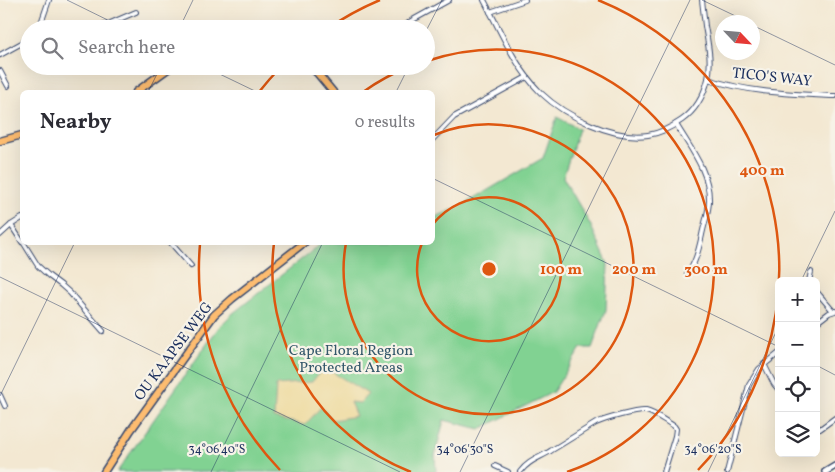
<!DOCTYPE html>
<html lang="en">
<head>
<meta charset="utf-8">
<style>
	body { margin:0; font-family:Vollkorn,serif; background:#f2f2f3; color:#2b2b33 }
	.controls { position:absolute; right:15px; bottom:15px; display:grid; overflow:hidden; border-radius:8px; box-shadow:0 5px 20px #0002 }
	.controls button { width:45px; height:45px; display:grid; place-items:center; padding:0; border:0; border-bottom:1px solid #e1e1e2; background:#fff; color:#2b2b33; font:25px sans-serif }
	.compass { position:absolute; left:715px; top:15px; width:45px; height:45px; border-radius:50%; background:#fff; box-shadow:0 5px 20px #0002; rotate:116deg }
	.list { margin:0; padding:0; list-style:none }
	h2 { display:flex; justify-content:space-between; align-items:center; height:65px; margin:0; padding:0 20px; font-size:21px }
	h2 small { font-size:16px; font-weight:400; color:#7c7c81 }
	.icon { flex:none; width:28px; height:28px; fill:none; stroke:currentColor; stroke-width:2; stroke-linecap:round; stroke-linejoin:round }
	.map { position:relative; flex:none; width:835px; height:472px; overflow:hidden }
	.search { position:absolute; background:#fff; box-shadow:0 5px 20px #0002; left:20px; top:20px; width:415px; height:55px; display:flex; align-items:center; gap:12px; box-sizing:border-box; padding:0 18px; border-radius:28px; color:#7c7c81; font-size:19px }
	.panel { position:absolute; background:#fff; box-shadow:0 5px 20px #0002; left:20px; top:90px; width:415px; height:155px; border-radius:8px }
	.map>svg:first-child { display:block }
	.green { fill:#81d292; stroke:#4e8078 }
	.sand { fill:#eeda9e; stroke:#84847e }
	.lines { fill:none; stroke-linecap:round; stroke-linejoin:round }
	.minor-casing { stroke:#3b4b6f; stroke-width:6 }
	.tertiary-casing { stroke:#3b4b6f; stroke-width:8 }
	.primary-casing { stroke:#3b4b6f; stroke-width:9 }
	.minor { stroke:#fff; stroke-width:4 }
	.tertiary { stroke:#fff; stroke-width:5 }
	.primary { stroke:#fdbc6f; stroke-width:6 }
	.ticks { fill:none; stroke:#1b2f5e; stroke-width:1; stroke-opacity:0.45 }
	.ring { fill:none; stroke:#de5710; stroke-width:2.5 }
	.labels { text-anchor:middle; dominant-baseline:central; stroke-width:4.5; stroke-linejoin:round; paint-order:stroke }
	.street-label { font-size:15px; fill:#1b2f5e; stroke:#f7f3e8 }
	.park-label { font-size:15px; fill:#34586b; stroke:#f7f3e8 }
	.ticks-label { font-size:12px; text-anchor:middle; fill:#1b2f5e; stroke:#f7f3e8; stroke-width:4.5; stroke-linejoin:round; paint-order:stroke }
	.centre { fill:#de5710; stroke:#f7f3e8; stroke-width:2.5 }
	.ring-label { font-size:15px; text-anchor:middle; font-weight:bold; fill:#de5710; stroke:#f7f3e8; stroke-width:4.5; stroke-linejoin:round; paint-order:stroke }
</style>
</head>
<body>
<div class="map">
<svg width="835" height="472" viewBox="0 0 835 472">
	<rect width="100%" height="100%" fill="#f7f3e8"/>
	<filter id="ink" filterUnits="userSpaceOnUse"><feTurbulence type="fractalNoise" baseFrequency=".02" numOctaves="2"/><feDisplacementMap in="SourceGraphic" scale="10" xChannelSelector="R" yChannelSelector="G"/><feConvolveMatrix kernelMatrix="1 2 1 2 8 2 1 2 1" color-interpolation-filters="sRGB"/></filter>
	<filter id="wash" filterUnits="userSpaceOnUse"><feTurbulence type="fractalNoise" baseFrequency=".0096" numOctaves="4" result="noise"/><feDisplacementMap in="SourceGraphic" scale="20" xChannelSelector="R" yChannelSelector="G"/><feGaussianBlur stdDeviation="1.12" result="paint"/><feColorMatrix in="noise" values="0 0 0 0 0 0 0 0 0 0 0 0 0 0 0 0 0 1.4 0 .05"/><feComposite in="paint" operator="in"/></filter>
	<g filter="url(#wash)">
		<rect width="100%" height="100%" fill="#f3e8d2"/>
		<path class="green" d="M557 117 579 129 563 177 590 224 608 264 606 310 592 348H581L553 392 480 429 444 420 435 455 436 472H117L209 341 219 327 232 314 322 243 432 242 433 218 459 207 543 158Z"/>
		<path class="sand" d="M324 367 368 394 360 403 350 402 356 416 333 420 321 407 305 425 274 418 276 385 312 382Z"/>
	</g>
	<g filter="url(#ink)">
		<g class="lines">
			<g class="minor-casing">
				<g id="minor">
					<path d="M484 0C501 32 515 67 541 93 565 116 614 140 648 135 661 133 672 127 682 120 696 110 704 95 708 79 712 61 708 44 705 26 704 18 703 9 702 0"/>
					<path d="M490 12 525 0"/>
					<path d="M39 29 49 0"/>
					<path d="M92 29 108 24 136 12"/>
					<path d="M401 29 411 21 449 0"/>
					<path d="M0 55 29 39"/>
					<path d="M0 71 8 86"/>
					<path d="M708 79C750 93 791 94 835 96"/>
					<path d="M676 124C690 148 710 172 709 201 709 212 704 224 702 235 699 248 696 263 687 274"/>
					<path d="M432 140 454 117 527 77"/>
					<path d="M11 225 22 242"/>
					<path d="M0 235 11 225 22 218"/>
					<path d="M23 242 38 266 49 276 61 285 70 293 103 331"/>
					<path d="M170 242 191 266"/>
					<path d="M809 281 811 272"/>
					<path d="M816 291 833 311"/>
					<path d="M816 323 829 313 835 311"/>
					<path d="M764 364 774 384 779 390"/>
					<path d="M0 395 5 406"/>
					<path d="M820 429 835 418"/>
					<path d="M495 466 508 472"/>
					<path d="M520 472C529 460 540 458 552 450 567 441 581 432 596 423 605 419 636 410 646 411 655 413 665 421 674 426L676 429 675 436 664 472"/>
					<path d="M727 472 749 385 759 369 779 353"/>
				</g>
			</g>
			<g class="tertiary-casing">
				<path id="tertiary" d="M825 472 835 466"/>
			</g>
			<g class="primary-casing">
				<g id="primary">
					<path d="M309 66 318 74 333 92"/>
					<path d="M136 92 172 66"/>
					<path d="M0 141 22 135"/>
					<path d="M104 472 131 430 214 315 232 299 305 242"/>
				</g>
			</g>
			<use href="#minor" class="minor"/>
			<use href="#tertiary" class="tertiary"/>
			<use href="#primary" class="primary"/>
		</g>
	</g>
	<path class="ticks" d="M67 0 126 29M702 0 748 22M752 25 835 65M179 29 193 0M426 31 442 0M203 66 257 92M148 92 161 66M396 92 409 66M432 178 779 347M0 277 400 472M801 281 835 211M816 365 835 375M0 396 75 242M211 472 323 242M460 472 690 0M708 472 779 326"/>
	<g class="ring">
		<path d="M433 224A72 72 0 1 1 422 243"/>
		<path d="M434 135A145 145 0 1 1 346 243"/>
		<path d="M411 472A217 217 0 0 1 274 243M363 92A217 217 0 0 1 411 66M427 61A217 217 0 0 1 567 472"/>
		<path d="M280 470A290 290 0 0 1 200 244M259 92A290 290 0 0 1 280 68M327 29A290 290 0 0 1 380 0M598 0A290 290 0 0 1 698 470"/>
	</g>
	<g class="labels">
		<g class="street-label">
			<text transform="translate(772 78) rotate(6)">TICO'S WAY</text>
			<text transform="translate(174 352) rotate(-53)">OU KAAPSE WEG</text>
		</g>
		<g class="park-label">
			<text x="351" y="351">Cape Floral Region<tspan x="351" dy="17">Protected Areas</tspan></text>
		</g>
	</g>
	<g class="ticks-label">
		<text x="217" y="453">34°06'40"S</text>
		<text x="465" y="453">34°06'30"S</text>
		<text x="713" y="453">34°06'20"S</text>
	</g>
	<circle cx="489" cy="269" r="8" class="centre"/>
	<g class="ring-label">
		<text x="762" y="175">400 m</text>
		<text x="561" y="274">100 m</text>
		<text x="634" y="274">200 m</text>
		<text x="706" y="274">300 m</text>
	</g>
</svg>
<div class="controls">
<button>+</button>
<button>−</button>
<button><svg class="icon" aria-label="locate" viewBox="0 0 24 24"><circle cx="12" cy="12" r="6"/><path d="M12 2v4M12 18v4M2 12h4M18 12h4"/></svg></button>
<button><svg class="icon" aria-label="layers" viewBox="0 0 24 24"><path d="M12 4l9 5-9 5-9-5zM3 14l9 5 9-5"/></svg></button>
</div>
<svg class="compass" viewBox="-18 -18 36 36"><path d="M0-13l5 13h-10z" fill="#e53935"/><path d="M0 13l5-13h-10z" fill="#7c7c81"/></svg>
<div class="search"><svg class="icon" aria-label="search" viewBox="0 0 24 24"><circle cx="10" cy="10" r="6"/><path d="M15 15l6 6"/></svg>Search here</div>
<section class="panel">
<h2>Nearby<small>0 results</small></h2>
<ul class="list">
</ul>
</section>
</div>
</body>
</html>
